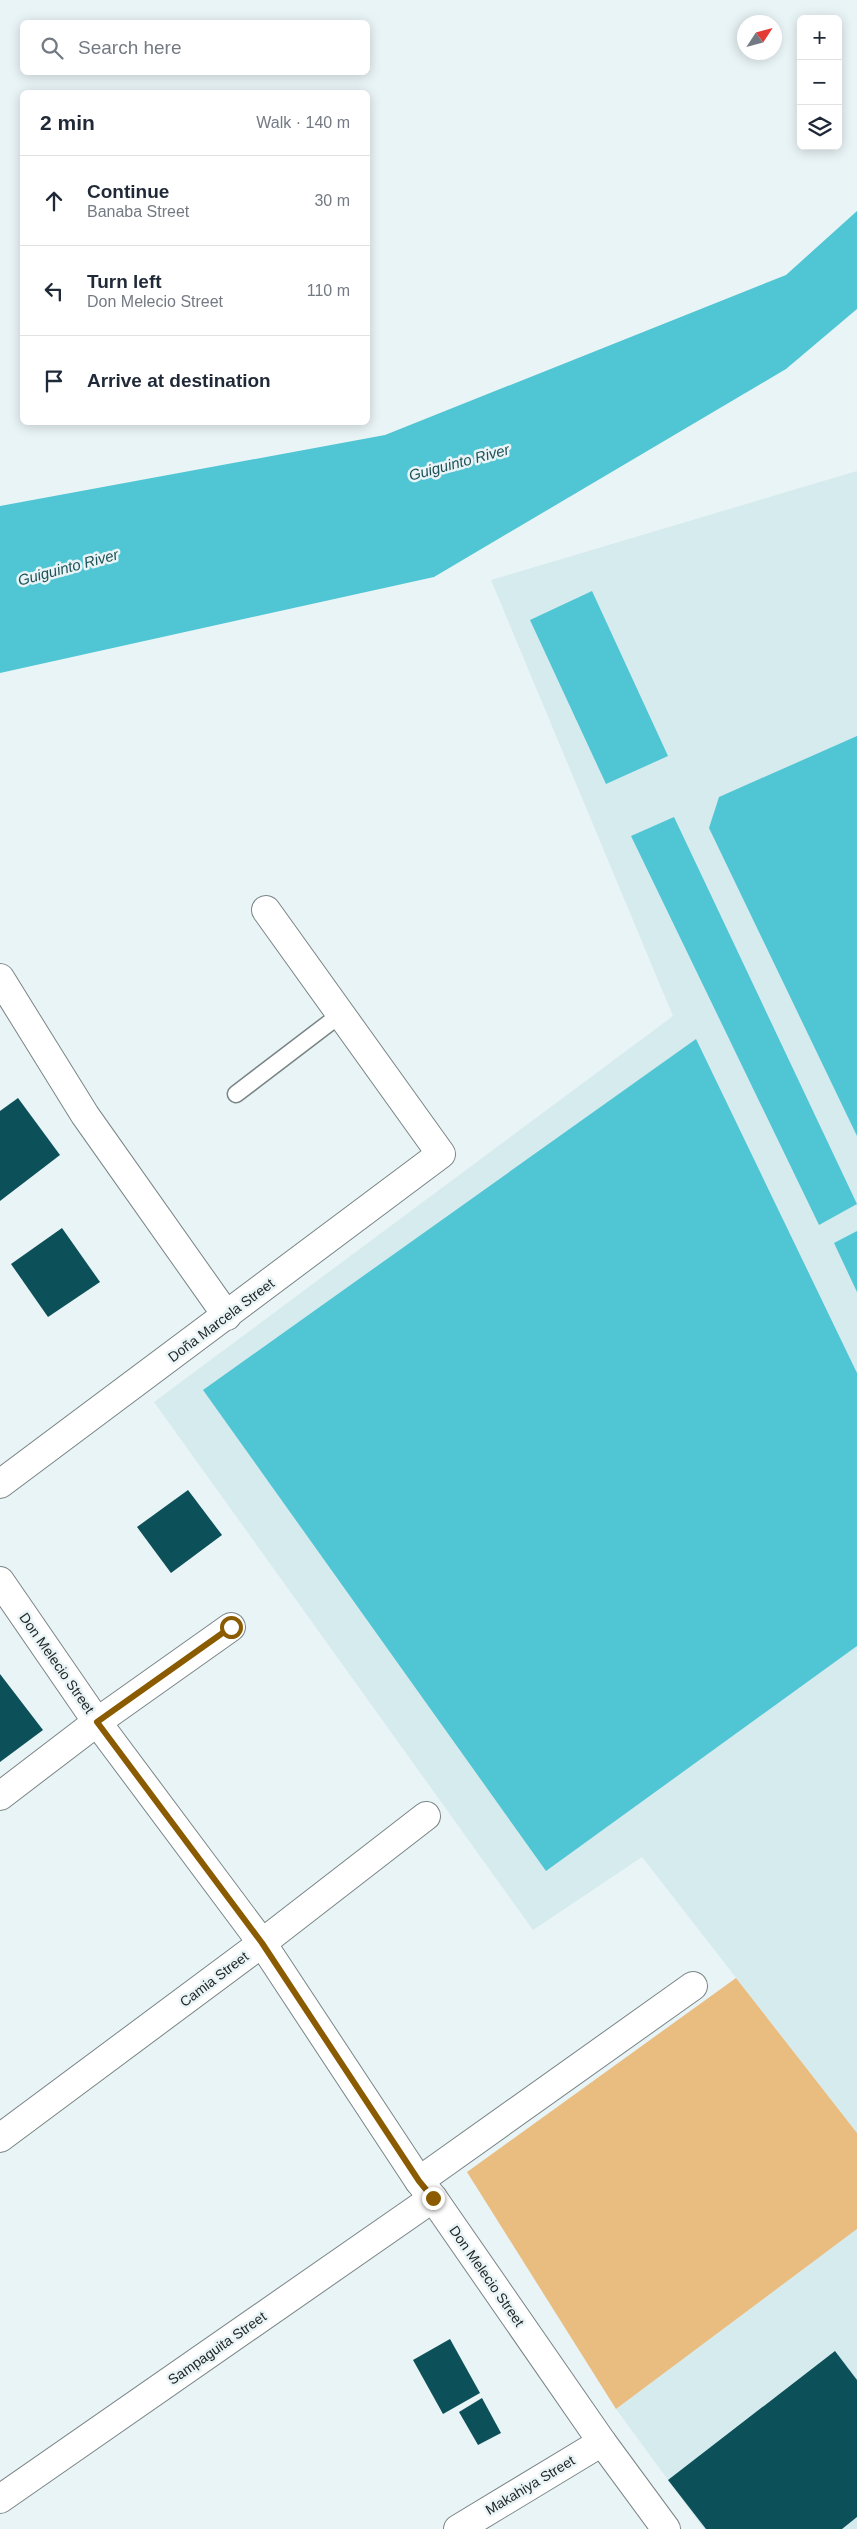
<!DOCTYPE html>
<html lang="en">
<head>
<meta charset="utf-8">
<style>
	body { margin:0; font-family:Arial,sans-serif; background:#f6f6f7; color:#1f2937 }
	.controls { position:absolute; right:15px; top:15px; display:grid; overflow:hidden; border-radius:8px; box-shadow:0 2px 12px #0003 }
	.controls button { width:45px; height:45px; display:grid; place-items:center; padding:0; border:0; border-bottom:1px solid #e0e1e3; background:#fff; color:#1f2937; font:25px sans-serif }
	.compass { position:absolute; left:737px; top:15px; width:45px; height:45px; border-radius:50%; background:#fff; box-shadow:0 2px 12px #0003; rotate:54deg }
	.stop { position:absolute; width:15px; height:15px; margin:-11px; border:4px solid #8a5b00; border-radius:50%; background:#fff }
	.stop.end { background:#8a5b00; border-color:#fff; box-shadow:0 1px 5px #0008 }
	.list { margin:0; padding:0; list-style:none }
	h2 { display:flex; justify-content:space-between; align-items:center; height:65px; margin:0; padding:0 20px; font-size:21px }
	h2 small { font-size:16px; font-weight:400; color:#747a83 }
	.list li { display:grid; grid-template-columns:32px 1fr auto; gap:15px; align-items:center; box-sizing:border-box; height:90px; padding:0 20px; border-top:1px solid #e0e1e3 }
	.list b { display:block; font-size:19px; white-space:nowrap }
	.list p { margin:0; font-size:16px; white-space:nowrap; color:#747a83 }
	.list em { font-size:16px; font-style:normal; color:#747a83 }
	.icon { flex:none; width:28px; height:28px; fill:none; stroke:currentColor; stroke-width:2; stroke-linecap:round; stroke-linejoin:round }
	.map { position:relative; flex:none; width:857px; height:2529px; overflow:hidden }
	.search { position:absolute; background:#fff; box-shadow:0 2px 12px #0003; left:20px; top:20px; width:350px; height:55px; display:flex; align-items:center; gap:12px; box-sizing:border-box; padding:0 18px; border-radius:8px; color:#747a83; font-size:19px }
	.panel { position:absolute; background:#fff; box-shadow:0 2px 12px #0003; left:20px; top:90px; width:350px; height:335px; border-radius:8px }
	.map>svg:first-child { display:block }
	.built { fill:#d6ebee }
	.green { fill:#e9bc80 }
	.water { fill:#50c6d5 }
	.building { fill:#0c5159 }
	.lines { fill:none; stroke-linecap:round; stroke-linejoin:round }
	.lane-casing { stroke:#7a8586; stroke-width:19 }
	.street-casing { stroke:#7a8586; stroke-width:30 }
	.lane { stroke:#fff; stroke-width:16 }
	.street { stroke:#fff; stroke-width:28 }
	.route { stroke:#8a5b00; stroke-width:6 }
	.labels { text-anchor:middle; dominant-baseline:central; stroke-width:5; stroke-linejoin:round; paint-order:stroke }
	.street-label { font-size:14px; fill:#222627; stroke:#e9f4f6 }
	.water-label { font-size:15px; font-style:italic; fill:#1f5258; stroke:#e9f4f6 }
</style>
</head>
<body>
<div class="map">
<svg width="857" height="2529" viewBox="0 0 857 2529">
	<rect width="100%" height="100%" fill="#e9f4f6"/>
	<g class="built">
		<path d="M857 471V2133L642 1857 533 1930 154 1402 673 1016 491 580Z"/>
		<path d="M857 2229V2529H704L616 2409Z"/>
	</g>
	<path class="green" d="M736 1978 857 2133V2229L616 2409 467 2172Z"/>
	<g class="water">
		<path d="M857 211V309L786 369 434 577 0 673V506L385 435 786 275Z"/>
		<path d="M592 591 668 756 606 784 530 620Z"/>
		<path d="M857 736V1136L709 828 719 797Z"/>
		<path d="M674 817 857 1204 819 1225 631 836Z"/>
		<path d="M696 1039 857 1373V1646L546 1871 203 1390Z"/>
		<path d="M857 1231V1292L834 1243Z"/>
	</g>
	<g class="building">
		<path d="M18 1098 60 1155 0 1201V1111Z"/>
		<path d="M62 1228 100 1282 48 1317 11 1264Z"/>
		<path d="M188 1490 222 1535 171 1573 137 1527Z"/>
		<path d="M0 1674 43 1730 0 1762Z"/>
		<path d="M450 2339 480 2393 443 2414 413 2360Z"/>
		<path d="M835 2351 857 2380V2517L842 2529H706L668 2480Z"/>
		<path d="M482 2398 501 2433 478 2445 459 2412Z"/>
	</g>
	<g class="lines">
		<g class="lane-casing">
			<path id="lane" d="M236 1094 341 1014"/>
		</g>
		<g class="street-casing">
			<g id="street">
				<path d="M0 978 85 1115 227 1316"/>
				<path d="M0 1484 441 1154 266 910"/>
				<path d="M0 1581 97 1722 262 1943 419 2181 433 2198 602 2442 666 2529"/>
				<path d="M0 1796 97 1722 231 1627"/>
				<path d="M0 2138 262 1943 426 1816"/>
				<path d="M419 2181 693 1986"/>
				<path d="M0 2499 433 2198"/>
				<path d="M458 2529 602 2442"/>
			</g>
		</g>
		<use href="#lane" class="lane"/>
		<use href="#street" class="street"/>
	</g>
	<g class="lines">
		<path class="route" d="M231 1627 97 1722 262 1943 419 2181 433 2198"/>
	</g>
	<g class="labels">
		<g class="street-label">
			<text transform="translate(221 1320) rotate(-37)">Doña Marcela Street</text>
			<text transform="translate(57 1663) rotate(55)">Don Melecio Street</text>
			<text transform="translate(214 1979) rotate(-37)">Camia Street</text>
			<text transform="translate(487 2276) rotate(55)">Don Melecio Street</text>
			<text transform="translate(217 2348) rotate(-35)">Sampaguita Street</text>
			<text transform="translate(530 2485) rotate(-31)">Makahiya Street</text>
		</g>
		<g class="water-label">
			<text transform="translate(459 462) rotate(-15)">Guiguinto River</text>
			<text transform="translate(68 567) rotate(-15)">Guiguinto River</text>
		</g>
	</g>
</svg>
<div class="controls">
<button>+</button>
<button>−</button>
<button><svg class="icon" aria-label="layers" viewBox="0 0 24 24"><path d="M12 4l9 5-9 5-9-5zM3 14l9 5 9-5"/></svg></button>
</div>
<svg class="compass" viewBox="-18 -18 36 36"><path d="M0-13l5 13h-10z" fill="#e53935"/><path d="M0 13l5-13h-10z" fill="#747a83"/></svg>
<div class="stop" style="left:231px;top:1627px"></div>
<div class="stop end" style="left:433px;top:2198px"></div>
<div class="search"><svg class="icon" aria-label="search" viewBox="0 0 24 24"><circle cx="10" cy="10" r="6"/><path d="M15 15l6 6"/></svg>Search here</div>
<section class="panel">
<h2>2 min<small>Walk · 140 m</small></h2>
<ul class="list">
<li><svg class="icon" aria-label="ahead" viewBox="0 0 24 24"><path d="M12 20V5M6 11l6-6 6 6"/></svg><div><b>Continue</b><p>Banaba Street</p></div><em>30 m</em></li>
<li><svg class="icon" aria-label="left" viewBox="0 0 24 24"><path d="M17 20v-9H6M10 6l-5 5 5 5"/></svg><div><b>Turn left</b><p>Don Melecio Street</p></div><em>110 m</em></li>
<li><svg class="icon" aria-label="arrive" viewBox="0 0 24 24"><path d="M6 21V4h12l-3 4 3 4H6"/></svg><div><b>Arrive at destination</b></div></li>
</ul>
</section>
</div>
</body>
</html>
